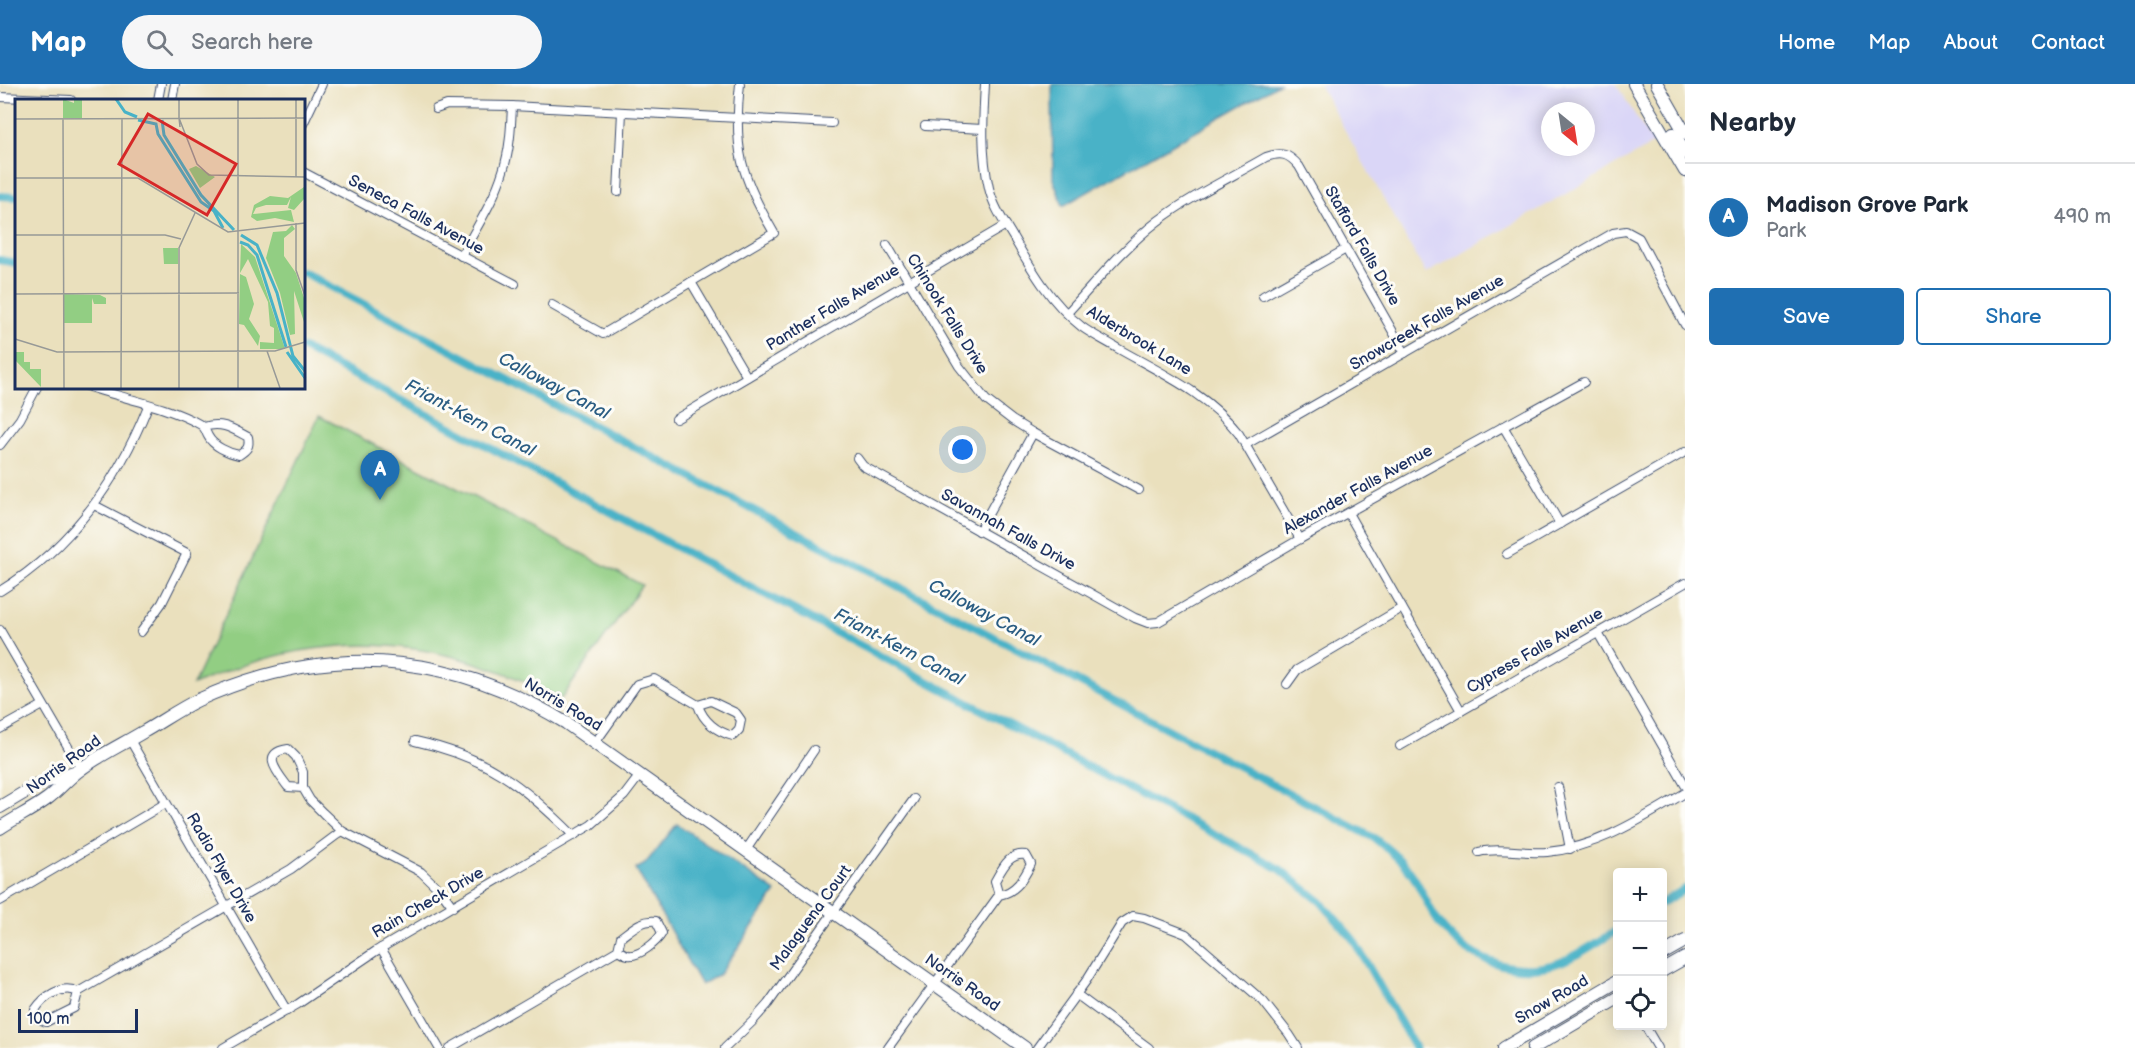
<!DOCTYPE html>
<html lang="en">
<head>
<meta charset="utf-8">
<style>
	body { margin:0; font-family:"Balsamiq Sans",sans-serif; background:#f6f6f7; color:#1f2937 }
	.controls { position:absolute; right:18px; bottom:18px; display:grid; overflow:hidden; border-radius:6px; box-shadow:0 3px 15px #0003 }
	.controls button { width:54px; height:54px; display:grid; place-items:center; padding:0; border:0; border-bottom:2px solid #e0e1e3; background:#fff; color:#1f2937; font:30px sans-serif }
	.compass { position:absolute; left:1541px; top:18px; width:54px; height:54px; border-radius:50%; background:#fff; box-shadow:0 3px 15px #0003; rotate:150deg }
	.scale { position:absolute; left:18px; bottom:15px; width:120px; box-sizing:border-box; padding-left:6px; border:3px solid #1b2f5e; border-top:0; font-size:16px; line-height:21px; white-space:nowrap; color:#1b2f5e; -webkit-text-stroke:4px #fdfcf7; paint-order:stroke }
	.you { position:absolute; left:963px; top:366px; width:21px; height:21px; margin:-15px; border:4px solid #fff; border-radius:50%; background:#1a73e8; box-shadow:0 0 0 9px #1a73e833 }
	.badge { display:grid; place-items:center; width:39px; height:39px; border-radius:50%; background:#1f6fb2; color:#fff; font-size:20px; font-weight:700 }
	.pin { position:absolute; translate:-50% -50px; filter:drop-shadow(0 2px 3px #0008) }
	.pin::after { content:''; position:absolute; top:32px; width:21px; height:18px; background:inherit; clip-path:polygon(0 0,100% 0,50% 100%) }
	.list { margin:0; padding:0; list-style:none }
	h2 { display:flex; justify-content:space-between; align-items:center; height:78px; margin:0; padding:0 24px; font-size:26px }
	h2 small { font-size:20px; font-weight:400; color:#747a83 }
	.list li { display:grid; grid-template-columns:39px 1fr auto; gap:18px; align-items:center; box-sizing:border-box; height:108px; padding:0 24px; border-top:2px solid #e0e1e3 }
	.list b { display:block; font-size:22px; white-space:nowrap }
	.list p { margin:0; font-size:20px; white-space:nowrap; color:#747a83 }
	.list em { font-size:20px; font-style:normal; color:#747a83 }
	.actions { display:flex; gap:12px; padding:18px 24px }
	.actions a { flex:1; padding:14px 0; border:2px solid #1f6fb2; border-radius:6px; text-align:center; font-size:21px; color:#1f6fb2 }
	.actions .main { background:#1f6fb2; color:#fff }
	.icon { flex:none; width:33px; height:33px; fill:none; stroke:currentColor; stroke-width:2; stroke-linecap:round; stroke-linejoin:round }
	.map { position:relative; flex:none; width:1685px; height:964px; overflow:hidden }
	header { display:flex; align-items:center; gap:36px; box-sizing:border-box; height:84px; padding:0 30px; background:#1f6fb2; color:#fff }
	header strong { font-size:28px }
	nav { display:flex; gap:33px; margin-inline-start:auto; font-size:21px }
	.search { width:420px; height:54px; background:#f6f6f7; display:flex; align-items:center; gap:15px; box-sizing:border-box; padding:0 21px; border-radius:33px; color:#747a83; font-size:22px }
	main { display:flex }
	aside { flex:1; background:#fff }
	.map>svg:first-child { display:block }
	.built { fill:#dad6f7; fill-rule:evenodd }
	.green { fill:#92ce83; stroke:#567e70; stroke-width:1.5 }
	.water { fill:#48b2c7; stroke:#327092; stroke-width:1.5 }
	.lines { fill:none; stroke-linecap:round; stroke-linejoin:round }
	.canal { stroke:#48b2c7; stroke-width:8 }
	.street-casing { stroke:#3a4a6c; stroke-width:10 }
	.secondary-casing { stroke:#3a4a6c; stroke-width:14 }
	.street { stroke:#fff; stroke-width:8 }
	.secondary { stroke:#fff; stroke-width:12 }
	.labels { text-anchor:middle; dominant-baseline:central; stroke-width:6; stroke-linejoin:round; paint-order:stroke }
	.street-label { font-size:16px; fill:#1b2f5e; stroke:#fdfcf7 }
	.water-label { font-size:18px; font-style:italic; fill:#2b5d83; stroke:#fdfcf7 }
	.inset-river { fill:none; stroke:#48b2c7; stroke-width:3 }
	.inset-road { fill:none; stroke:#979997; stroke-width:1.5 }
	.view { fill:#d62828; fill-opacity:0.15; stroke:#d62828; stroke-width:3 }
	.inset-edge { fill:none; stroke:#1b2f5e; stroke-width:3 }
</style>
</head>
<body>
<header>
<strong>Map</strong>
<div class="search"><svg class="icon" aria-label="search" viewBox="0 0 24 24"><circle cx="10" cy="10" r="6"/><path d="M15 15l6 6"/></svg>Search here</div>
<nav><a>Home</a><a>Map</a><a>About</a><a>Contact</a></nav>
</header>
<main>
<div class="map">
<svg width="1685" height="964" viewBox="0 0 1685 964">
	<rect width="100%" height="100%" fill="#fdfcf7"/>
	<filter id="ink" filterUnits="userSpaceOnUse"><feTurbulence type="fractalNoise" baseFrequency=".0167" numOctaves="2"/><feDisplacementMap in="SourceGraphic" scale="12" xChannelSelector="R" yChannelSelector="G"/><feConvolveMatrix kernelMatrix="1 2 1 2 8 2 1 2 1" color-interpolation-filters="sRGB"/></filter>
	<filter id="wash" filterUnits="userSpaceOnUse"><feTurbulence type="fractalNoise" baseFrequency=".008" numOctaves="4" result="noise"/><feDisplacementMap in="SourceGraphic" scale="24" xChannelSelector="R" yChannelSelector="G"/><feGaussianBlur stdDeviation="1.35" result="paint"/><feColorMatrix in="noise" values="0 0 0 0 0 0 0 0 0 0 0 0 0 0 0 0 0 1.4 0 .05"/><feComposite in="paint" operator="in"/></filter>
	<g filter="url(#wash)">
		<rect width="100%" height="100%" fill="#eae0bd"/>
		<path class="built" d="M1319 0H1616L1653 60 1426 190ZM1550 27H1586V63H1550Z"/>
		<path class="green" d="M319 332 642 501 561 615C437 550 323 542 193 601Z"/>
		<g class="water">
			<path d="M1052 0H1279L1063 122 1053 95Z"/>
			<path d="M677 740 776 808 720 890 701 901 636 785 645 780Z"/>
		</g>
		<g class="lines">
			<g class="canal">
				<path d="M0 112 16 113"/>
				<path d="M0 176 16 179"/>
				<path d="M303 188 1374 754C1389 766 1403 777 1413 792 1424 809 1430 829 1443 844 1471 877 1516 893 1558 879 1579 872 1599 857 1618 846"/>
				<path d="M303 264 1280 785 1321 818 1353 855 1415 964"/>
				<path d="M1662 819 1685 805"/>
			</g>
		</g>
	</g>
	<g filter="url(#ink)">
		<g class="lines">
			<g class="street-casing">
				<g id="street">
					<path d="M985 0C983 35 981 70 989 104 993 122 1004 138 1013 153 1032 186 1051 219 1082 243 1093 251 1106 257 1117 264 1161 289 1207 309 1239 350L1300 455"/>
					<path d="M0 13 71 16"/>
					<path d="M158 16 161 0"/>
					<path d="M172 16 175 0"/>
					<path d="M436 25 447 21 512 22 832 39"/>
					<path d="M303 40 322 0"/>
					<path d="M925 42 983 45"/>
					<path d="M303 88 515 200"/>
					<path d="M618 108 622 28"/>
					<path d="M887 161 959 282 986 316 1012 336 1033 349 1139 406"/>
					<path d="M461 172C476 144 494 117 503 87 510 66 511 44 512 22"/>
					<path d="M691 198 747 293"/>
					<path d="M1263 212 1346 165"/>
					<path d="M552 221 603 250 774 149C741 93 733 65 740 0"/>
					<path d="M1067 229C1096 198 1124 163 1158 137 1191 112 1230 94 1266 73 1281 68 1288 69 1299 82L1405 269"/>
					<path d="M89 303C123 314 170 323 201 341 206 344 205 347 208 352 213 362 228 369 239 371 247 366 250 363 248 353 233 345 222 337 204 343"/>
					<path d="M676 335 1006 141"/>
					<path d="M1503 342 1560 440"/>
					<path d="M0 361 20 335 37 303"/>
					<path d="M1245 361 1613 149 1626 147 1639 154 1685 241"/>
					<path d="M857 374 863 382 1135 534 1148 539 1158 538 1300 455 1584 298"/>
					<path d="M94 421 187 469 162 519 141 548"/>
					<path d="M1348 429 1461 627"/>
					<path d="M979 447 1033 349"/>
					<path d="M1507 470 1685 368"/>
					<path d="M0 507C70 464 118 397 148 322"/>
					<path d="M0 546 81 685"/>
					<path d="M1598 549 1685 701"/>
					<path d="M1287 600 1297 586 1402 524"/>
					<path d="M0 645 43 621"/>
					<path d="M130 656 287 927"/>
					<path d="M415 657C487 673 523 701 574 752"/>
					<path d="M595 659 637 600 654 595 698 621C703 637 717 648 733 652L739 646 741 636 736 629 711 617 698 621"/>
					<path d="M1400 662 1685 499"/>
					<path d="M1558 703 1570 765"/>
					<path d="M303 704 288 703C277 688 260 669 288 665L296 673 303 688V704L310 716 323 729 342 747 421 788 442 808 453 823"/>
					<path d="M746 766 814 666"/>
					<path d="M1479 768C1501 763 1524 770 1547 768 1599 763 1641 735 1685 709"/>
					<path d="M0 817 166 719"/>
					<path d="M381 864 439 964"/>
					<path d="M78 908 74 924 46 938 37 934 35 926C44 912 62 900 78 908L291 785 342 747"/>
					<path d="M1076 910 1149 964"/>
					<path d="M1645 942 1658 964"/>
					<path d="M223 964 298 920 376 867 591 741 624 712 640 691"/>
					<path d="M450 964 618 866 621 853C632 845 642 835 656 837L662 849C657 858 639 873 628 871 624 870 621 868 618 866"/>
					<path d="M725 964 752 938 768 920 914 715"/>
					<path d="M888 964 999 811C1016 808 1024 794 1031 780L1026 771C1009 768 1002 785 995 797L999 811"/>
					<path d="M1037 964 1086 897 1122 839 1133 832 1144 834 1186 850 1263 917 1289 950 1298 964"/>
				</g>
			</g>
			<g class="secondary-casing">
				<g id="secondary">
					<path d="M1634 0 1685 87"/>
					<path d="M1657 0 1685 49"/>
					<path d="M1673 50 1685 68"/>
					<path d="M0 723 37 701 74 688"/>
					<path d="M0 744C15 734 32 726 47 715 59 706 68 694 81 685 100 671 123 660 143 648 161 638 179 625 198 616 325 558 447 566 566 639L1025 964"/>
					<path d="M1662 870 1685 857"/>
					<path d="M1662 887 1685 874"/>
					<path d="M1504 964 1618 897"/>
					<path d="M1533 964 1618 914"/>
				</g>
			</g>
			<use href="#street" class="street"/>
			<use href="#secondary" class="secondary"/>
		</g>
	</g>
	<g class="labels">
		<g class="street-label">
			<text transform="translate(416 131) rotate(28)">Seneca Falls Avenue</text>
			<text transform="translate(1362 162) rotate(60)">Stafford Falls Drive</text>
			<text transform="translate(833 224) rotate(-31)">Panther Falls Avenue</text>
			<text transform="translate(947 230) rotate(58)">Chinook Falls Drive</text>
			<text transform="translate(1427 239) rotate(-30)">Snowcreek Falls Avenue</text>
			<text transform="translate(1139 257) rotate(31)">Alderbrook Lane</text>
			<text transform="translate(1358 406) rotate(-29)">Alexander Falls Avenue</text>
			<text transform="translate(1008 446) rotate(29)">Savannah Falls Drive</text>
			<text transform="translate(1535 567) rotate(-30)">Cypress Falls Avenue</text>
			<text transform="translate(563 621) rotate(31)">Norris Road</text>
			<text transform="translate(64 681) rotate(-36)">Norris Road</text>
			<text transform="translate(221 784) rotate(60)">Radio Flyer Drive</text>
			<text transform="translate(428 819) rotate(-30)">Rain Check Drive</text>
			<text transform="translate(811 834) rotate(-54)">Malaguena Court</text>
			<text transform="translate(962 899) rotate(35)">Norris Road</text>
			<text transform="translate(1552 916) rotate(-30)">Snow Road</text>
		</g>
		<g class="water-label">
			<text transform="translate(554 302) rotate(28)">Calloway Canal</text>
			<text transform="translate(470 334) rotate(28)">Friant-Kern Canal</text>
			<text transform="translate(984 529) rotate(28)">Calloway Canal</text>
			<text transform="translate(899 563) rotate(28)">Friant-Kern Canal</text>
		</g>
	</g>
	<g transform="translate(15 15)">
		<rect width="290" height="290" fill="#eae0bd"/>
		<path d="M48 0 59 4V0H67V19H48ZM181 67 200 78 185 89 174 70ZM289 88V100L279 111 273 109 276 98 272 106H251L241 109 238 115 276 111 279 123 260 119 242 122 236 118 239 106 255 97 273 99ZM277 126 280 130 269 139V157L281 174 289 199V223L279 192 280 235 275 236 265 194 251 159 258 133 271 132ZM226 145 240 158 270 250H245V243L259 244V229L255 227 253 203 233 160 225 174ZM148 149H163V165H149ZM225 175 231 178 239 205 234 220 245 237 243 247 229 226 224 225ZM48 195 85 196 91 199V205H79L77 199V224H48ZM0 253H9V263H15V270H26V288L0 261Z" fill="#92ce83"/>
		<path class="inset-river" d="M101 0 110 13 122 18M123 21 141 25 143 35 186 103 199 112 208 129M147 21 149 36 186 96 219 131M226 136 242 146 262 194 278 257 290 272M225 143 233 146 242 156 271 248M272 253 290 279"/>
		<path class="inset-road" d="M281 0V78M164 19V0M0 20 290 19M48 20 49 289M165 28 164 19 182 65 194 76 290 78M0 79H123L213 133 290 124M281 124V171L290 197M0 136H150L166 140M0 195 224 194M0 240 42 253 260 252 290 243M252 252 265 289M106 289 107 20M164 289V149L180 114M223 289V0"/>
		<path class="view" d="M133 15 221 65 192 116 104 65Z"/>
		<rect width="290" height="290" class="inset-edge"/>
	</g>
</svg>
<div class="controls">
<button>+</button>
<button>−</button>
<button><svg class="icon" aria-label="locate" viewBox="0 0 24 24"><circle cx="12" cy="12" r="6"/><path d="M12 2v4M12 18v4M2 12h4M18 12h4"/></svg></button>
</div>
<svg class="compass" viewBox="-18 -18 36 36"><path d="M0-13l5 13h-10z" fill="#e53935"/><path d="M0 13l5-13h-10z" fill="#747a83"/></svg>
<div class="scale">100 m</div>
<div class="you"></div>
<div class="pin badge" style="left:380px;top:416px">A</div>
</div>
<aside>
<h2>Nearby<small></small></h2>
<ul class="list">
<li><span class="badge">A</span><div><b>Madison Grove Park</b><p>Park</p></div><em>490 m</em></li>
</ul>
<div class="actions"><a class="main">Save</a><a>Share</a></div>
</aside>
</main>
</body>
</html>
